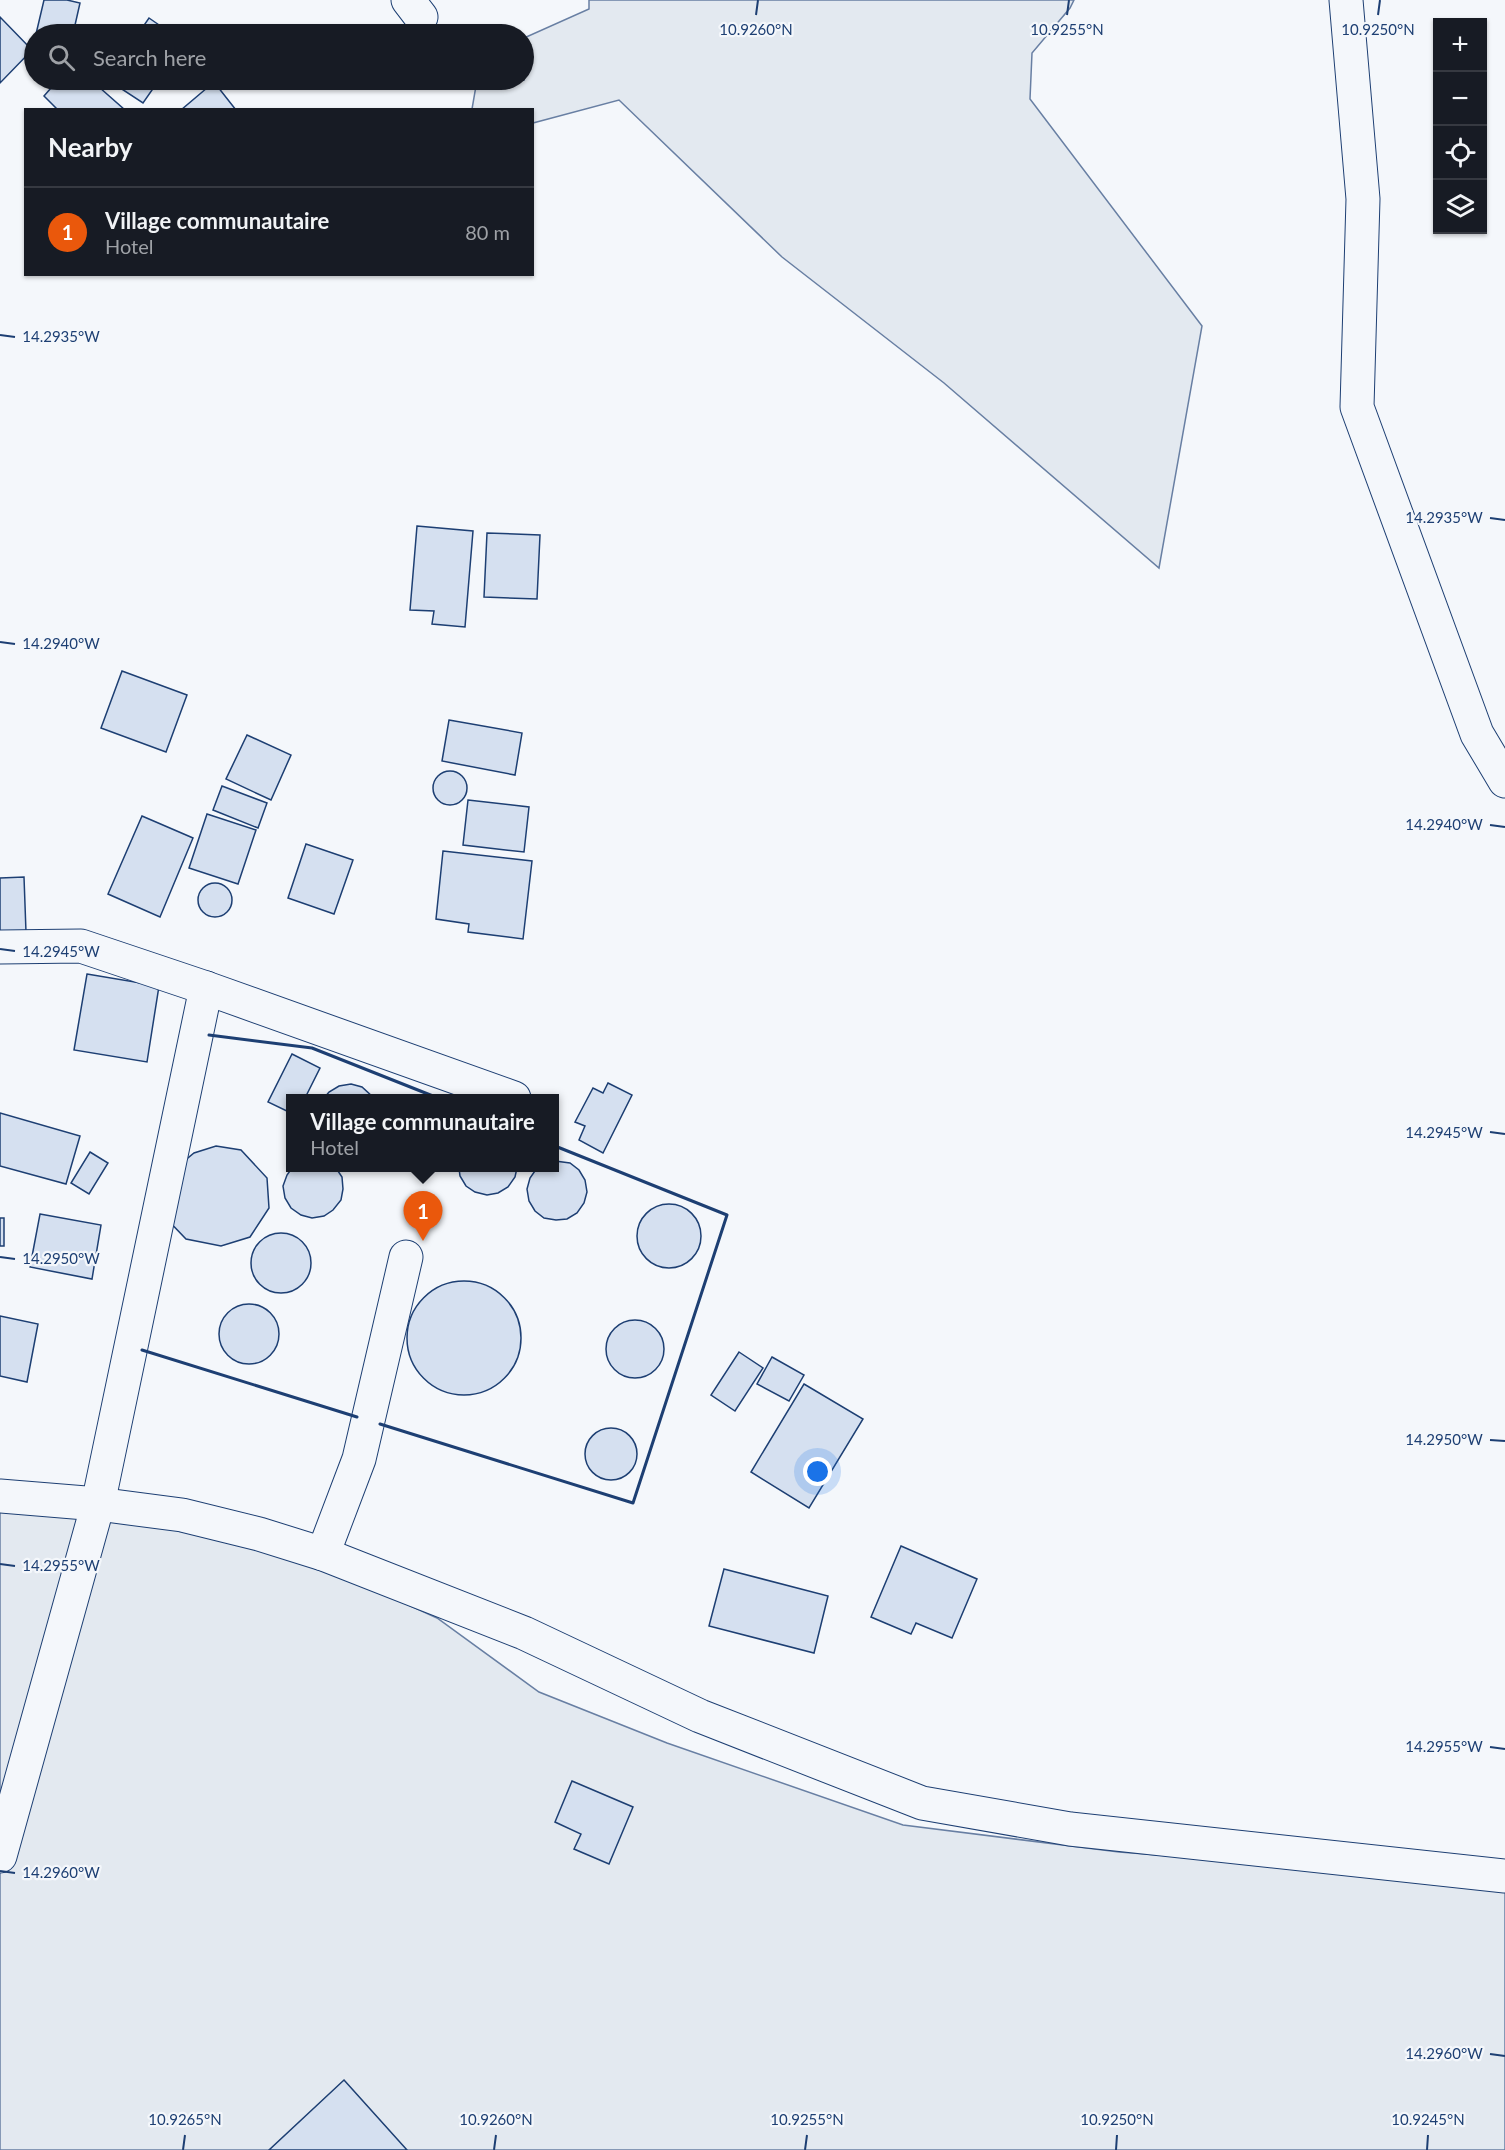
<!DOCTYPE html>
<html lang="en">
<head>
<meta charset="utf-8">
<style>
	body { margin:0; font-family:Lato,sans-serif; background:#20242c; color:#f1f3f6 }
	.controls { position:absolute; right:18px; top:18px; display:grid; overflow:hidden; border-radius:0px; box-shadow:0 2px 4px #0004 }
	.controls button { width:54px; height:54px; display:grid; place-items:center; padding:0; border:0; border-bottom:2px solid #363941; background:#171b24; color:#f1f3f6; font:30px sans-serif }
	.you { position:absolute; left:818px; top:1472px; width:21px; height:21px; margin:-15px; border:4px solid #fff; border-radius:50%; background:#1a73e8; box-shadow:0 0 0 9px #1a73e833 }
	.badge { display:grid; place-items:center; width:39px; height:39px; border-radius:50%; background:#ea580c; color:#fff; font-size:20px; font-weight:700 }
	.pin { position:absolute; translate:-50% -50px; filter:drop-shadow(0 2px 3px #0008) }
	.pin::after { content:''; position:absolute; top:32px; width:21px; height:18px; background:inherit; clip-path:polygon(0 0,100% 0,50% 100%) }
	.popup { position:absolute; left:286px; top:1094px; width:273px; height:78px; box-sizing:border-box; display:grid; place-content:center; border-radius:0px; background:#171b24; filter:drop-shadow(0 2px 4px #0005); font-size:20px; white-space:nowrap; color:#9ea1a6 }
	.popup b { font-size:22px; color:#f1f3f6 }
	.popup::after { content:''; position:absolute; left:50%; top:100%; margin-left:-12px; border:12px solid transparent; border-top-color:#171b24 }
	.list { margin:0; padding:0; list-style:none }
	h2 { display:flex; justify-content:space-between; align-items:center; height:78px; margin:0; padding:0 24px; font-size:26px }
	h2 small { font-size:20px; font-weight:400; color:#9ea1a6 }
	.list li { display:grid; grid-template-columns:39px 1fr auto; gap:18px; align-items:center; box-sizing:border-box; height:90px; padding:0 24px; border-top:2px solid #363941 }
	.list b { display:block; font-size:22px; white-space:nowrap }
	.list p { margin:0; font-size:20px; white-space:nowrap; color:#9ea1a6 }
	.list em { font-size:20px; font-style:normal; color:#9ea1a6 }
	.icon { flex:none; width:33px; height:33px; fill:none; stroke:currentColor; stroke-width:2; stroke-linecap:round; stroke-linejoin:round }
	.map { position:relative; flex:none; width:1505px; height:2150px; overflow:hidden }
	.search { position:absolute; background:#171b24; box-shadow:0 2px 4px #0004; left:24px; top:24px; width:510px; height:66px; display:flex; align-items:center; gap:15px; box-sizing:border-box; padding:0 21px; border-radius:33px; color:#9ea1a6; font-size:22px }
	.panel { position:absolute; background:#171b24; box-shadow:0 2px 4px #0004; left:24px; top:108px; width:510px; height:168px; border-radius:0px }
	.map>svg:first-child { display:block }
	.green { fill:#e3e9f0; stroke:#687fa3; stroke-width:1.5 }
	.building { fill:#d5e0f0; stroke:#1d3f73; stroke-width:1.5 }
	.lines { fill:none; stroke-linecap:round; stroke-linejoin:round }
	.minor-casing { stroke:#1d3f73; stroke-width:35 }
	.highway-casing { stroke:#1d3f73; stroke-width:35 }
	.minor { stroke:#f4f7fb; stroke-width:33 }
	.highway { stroke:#f4f7fb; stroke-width:33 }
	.wall { stroke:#1d3f73; stroke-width:3 }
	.ticks { fill:none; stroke:#1d3f73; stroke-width:2 }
	.ticks-label { font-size:15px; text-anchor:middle; fill:#1d3f73; stroke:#f4f7fb; stroke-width:4.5; stroke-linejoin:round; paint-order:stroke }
</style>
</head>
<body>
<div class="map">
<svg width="1505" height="2150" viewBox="0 0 1505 2150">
	<rect width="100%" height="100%" fill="#f4f7fb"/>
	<g class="green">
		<path d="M589 0H1074L1070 8 1032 53 1030 99 1202 326 1159 568 944 383 782 257 619 100 533 123 532 110 472 109 477 80H524V38L589 9Z"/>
		<path d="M25 1490 330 1569 437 1618 539 1692 667 1743 903 1825 1119 1852 1274 1864 1505 1888V2150H0V1491Z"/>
	</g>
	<g class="building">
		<path d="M44 0H67L80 3 73 34H36Z"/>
		<path d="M0 17 32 50 0 83Z"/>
		<path d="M149 18 172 34H138Z"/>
		<path d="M58 80H91L125 110H58L44 96Z"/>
		<path d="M108 80H159L143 103Z"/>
		<path d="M214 82 236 110H181Z"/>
		<path d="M417 526 473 531 465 627 432 624 434 611 410 610Z"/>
		<path d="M487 533 540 535 537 599 484 597Z"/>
		<path d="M122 671 187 695 166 752 101 728Z"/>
		<path d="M449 720 522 733 515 775 442 761Z"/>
		<path d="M247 735 291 755 271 800 226 779Z"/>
		<circle cx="450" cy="788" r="17"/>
		<path d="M222 786 267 803 258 828 213 810Z"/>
		<path d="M468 800 529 807 524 852 463 845Z"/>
		<path d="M207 814 256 830 238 884 189 868Z"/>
		<path d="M142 816 193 838 160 917 108 894Z"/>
		<path d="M306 844 353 860 334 914 288 898Z"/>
		<path d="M443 851 532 861 523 939 468 932 469 924 436 919Z"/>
		<path d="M24 877 26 932 0 933V878Z"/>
		<circle cx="215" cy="900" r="17"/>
		<path d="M87 974 159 986 147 1062 74 1050Z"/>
		<path d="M292 1054 320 1068 305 1098H291V1113L268 1102Z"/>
		<path d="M608 1083 632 1095 603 1153 579 1140 585 1126 575 1122 593 1088 603 1093Z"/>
		<path d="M351 1084 362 1087 374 1098H324L329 1092 339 1086Z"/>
		<path d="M0 1113 80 1136 66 1184 0 1166Z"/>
		<path d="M216 1146 241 1150 267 1178 269 1208 250 1237 221 1246 186 1239 163 1215 177 1167 194 1153Z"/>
		<path d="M90 1152 108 1163 89 1194 71 1183Z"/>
		<path d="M555 1161 570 1163 579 1170 585 1180 587 1192 584 1203 577 1213 567 1219 556 1220 544 1218 535 1211 529 1201 527 1189 530 1178 537 1168H555Z"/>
		<path d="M292 1168H336L342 1177 343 1189 341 1200 333 1210 324 1216 312 1218 301 1215 291 1208 285 1198 283 1186 287 1175Z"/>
		<path d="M459 1168H517L515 1177 508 1187 498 1193 487 1195 475 1192 466 1186 460 1176Z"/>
		<circle cx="669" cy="1236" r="32"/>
		<path d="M40 1214 101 1225 92 1279 30 1267Z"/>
		<rect x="0" y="1218" width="4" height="28"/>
		<circle cx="281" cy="1263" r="30"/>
		<circle cx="464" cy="1338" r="57"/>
		<circle cx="249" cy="1334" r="30"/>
		<path d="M0 1316 38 1324 27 1382 0 1376Z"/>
		<circle cx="635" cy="1349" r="29"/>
		<path d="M739 1352 763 1368 735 1411 711 1395Z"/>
		<path d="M772 1357 804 1375 789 1401 757 1384Z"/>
		<path d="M804 1384 863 1419 809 1508 751 1472Z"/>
		<circle cx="611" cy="1454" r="26"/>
		<path d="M901 1546 977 1579 952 1638 916 1623 911 1634 871 1617Z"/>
		<path d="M724 1569 828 1596 814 1653 709 1626Z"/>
		<path d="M572 1781 633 1807 609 1864 574 1849 581 1834 555 1822Z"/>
		<path d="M344 2080 407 2150H269Z"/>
	</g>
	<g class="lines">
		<g class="minor-casing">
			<g id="minor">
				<path d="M408 0 421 17"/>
				<path d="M1346 0 1363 199 1357 407 1477 734 1505 781"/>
				<path d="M0 947 81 946 206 988 514 1098"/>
				<path d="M323 1554 359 1459 406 1257"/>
				<path d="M0 1856 98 1504 206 988"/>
			</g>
		</g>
		<g class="highway-casing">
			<path id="highway" d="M0 1496 98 1504 182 1515 259 1534 323 1554 524 1633 700 1716 922 1803 1070 1829 1505 1876"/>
		</g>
		<use href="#minor" class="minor"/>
		<use href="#highway" class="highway"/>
		<g class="wall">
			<path d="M209 1035 312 1048 438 1098"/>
			<path d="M142 1350 357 1417"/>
			<path d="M380 1424 633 1503 727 1215 555 1146"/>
		</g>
	</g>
	<path class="ticks" d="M756 15 758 0M1067 15 1069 0M1378 15 1380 0M0 335 15 337M1490 518 1505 520M0 642 15 644M1490 825 1505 827M0 949 15 951M1490 1132 1505 1134M0 1257 15 1259M1490 1440 1505 1441M0 1564 15 1566M1490 1747 1505 1749M0 1871 15 1873M1490 2054 1505 2056M183 2150 185 2135M494 2150 496 2135M805 2150 807 2135M1116 2150 1117 2135M1427 2150 1428 2135"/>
	<g class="ticks-label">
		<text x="756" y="35">10.9260°N</text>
		<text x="1067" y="35">10.9255°N</text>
		<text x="1378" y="35">10.9250°N</text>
		<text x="61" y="342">14.2935°W</text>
		<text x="1444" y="523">14.2935°W</text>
		<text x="61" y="649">14.2940°W</text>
		<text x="1444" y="830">14.2940°W</text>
		<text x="61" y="957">14.2945°W</text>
		<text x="1444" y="1138">14.2945°W</text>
		<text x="61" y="1264">14.2950°W</text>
		<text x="1444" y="1445">14.2950°W</text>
		<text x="61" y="1571">14.2955°W</text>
		<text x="1444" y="1752">14.2955°W</text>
		<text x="61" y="1878">14.2960°W</text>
		<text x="1444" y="2059">14.2960°W</text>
		<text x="185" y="2125">10.9265°N</text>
		<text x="496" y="2125">10.9260°N</text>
		<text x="807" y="2125">10.9255°N</text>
		<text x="1117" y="2125">10.9250°N</text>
		<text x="1428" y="2125">10.9245°N</text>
	</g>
</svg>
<div class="controls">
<button>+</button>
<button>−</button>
<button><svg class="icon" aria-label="locate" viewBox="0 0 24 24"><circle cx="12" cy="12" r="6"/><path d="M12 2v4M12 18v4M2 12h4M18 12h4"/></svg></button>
<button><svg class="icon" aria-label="layers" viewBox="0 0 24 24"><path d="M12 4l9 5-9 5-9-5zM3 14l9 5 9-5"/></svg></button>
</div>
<div class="you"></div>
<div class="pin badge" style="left:423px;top:1241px">1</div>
<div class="popup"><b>Village communautaire</b>Hotel</div>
<div class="search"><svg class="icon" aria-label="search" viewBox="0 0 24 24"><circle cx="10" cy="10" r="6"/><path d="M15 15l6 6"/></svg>Search here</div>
<section class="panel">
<h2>Nearby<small></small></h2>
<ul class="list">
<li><span class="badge">1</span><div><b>Village communautaire</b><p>Hotel</p></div><em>80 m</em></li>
</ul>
</section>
</div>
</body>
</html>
